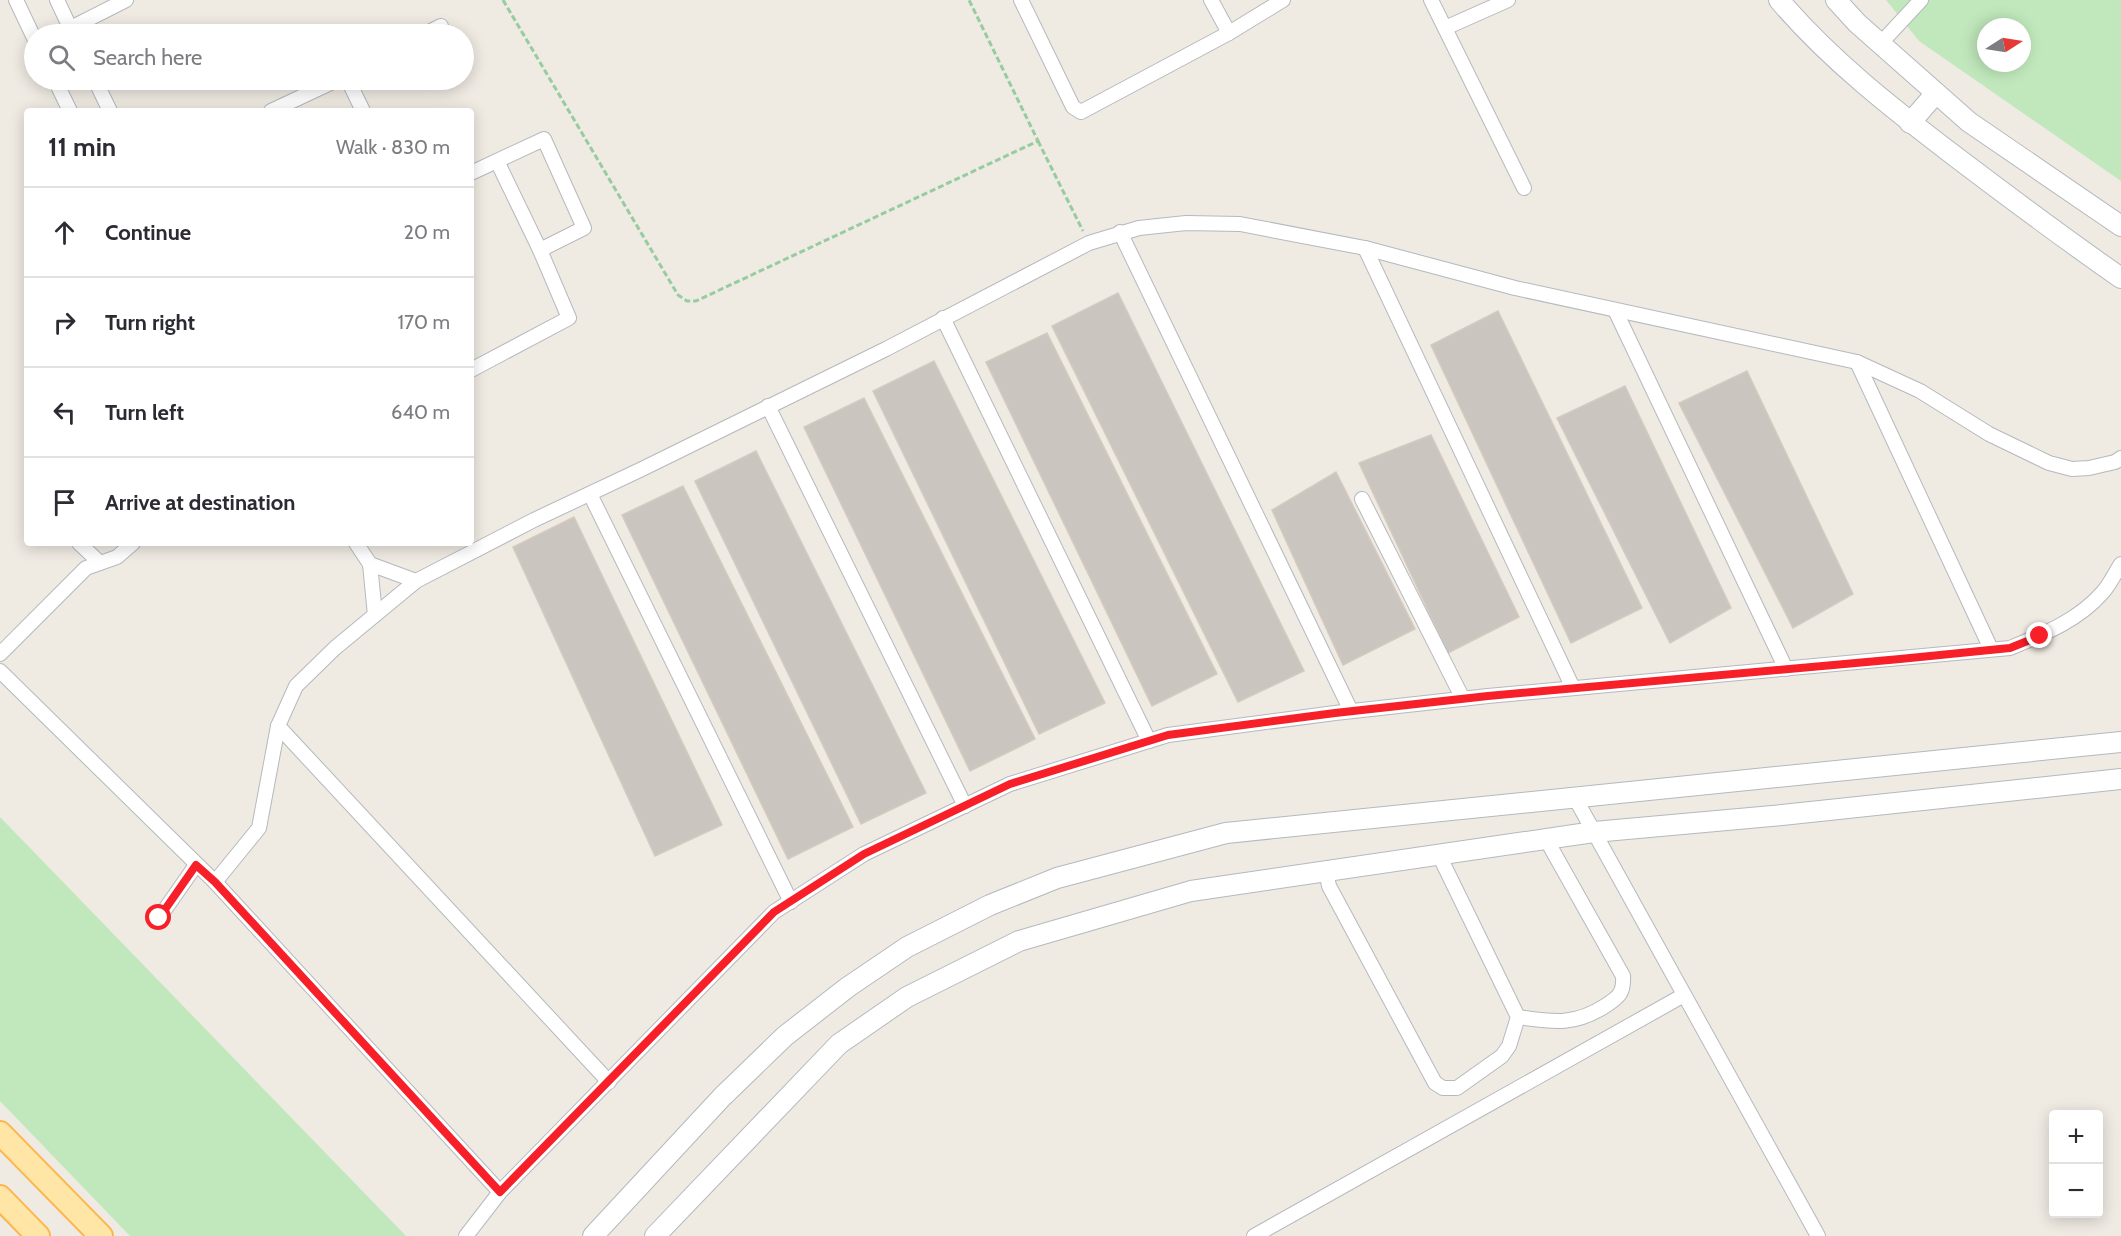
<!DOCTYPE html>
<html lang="en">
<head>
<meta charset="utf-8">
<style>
	body { margin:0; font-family:Cabin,sans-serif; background:#f7f7f7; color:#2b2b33 }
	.controls { position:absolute; right:18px; bottom:18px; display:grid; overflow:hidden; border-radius:6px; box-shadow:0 3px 15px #0003 }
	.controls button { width:54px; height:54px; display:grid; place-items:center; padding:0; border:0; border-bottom:2px solid #e1e1e2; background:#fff; color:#2b2b33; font:30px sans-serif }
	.compass { position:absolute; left:1977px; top:18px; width:54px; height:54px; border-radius:50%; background:#fff; box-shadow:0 3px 15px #0003; rotate:78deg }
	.stop { position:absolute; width:18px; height:18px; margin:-14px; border:4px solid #f71f28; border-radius:50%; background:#fff }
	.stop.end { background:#f71f28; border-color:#fff; box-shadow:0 2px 6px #0008 }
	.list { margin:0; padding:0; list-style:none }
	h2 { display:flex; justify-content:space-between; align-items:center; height:78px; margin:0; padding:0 24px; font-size:26px }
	h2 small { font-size:20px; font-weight:400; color:#7c7c81 }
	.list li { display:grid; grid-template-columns:39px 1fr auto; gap:18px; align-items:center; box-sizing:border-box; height:90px; padding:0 24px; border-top:2px solid #e1e1e2 }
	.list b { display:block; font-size:22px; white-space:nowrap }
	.list em { font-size:20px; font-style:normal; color:#7c7c81 }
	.icon { flex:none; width:33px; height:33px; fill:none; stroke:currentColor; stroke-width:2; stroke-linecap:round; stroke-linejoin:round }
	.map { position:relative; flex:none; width:2121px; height:1236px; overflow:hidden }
	.search { position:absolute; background:#fff; box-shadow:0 3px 15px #0003; left:24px; top:24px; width:450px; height:66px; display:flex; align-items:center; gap:15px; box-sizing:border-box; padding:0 21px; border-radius:33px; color:#7c7c81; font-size:22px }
	.panel { position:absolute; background:#fff; box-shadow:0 3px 15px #0003; left:24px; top:108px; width:450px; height:438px; border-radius:6px }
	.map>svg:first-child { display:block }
	.green { fill:#c1e8bc; fill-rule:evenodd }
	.building { fill:#cac5bf; stroke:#d4cbc0; stroke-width:1.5 }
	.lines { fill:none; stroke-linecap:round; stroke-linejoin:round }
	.street-casing { stroke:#b5b9be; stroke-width:16 }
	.secondary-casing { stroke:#b4b9be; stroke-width:22 }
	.primary-casing { stroke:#fdb64d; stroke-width:26 }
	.path { stroke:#96cc9f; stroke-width:3; stroke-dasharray:6 3; stroke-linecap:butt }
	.street { stroke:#fff; stroke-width:14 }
	.secondary { stroke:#fff; stroke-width:20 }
	.primary { stroke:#ffe6a6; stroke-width:22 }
	.route { stroke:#f71f28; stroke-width:8 }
</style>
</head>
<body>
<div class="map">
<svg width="2121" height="1236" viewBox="0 0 2121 1236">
	<rect width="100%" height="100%" fill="#efeae2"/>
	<g class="green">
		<path d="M1886 0H2121V181L1919 41ZM1986 27H2022V63H1986Z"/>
		<path d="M0 817 406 1236H130L0 1101Z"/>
	</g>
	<g class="building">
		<path d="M1118 293 1304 671 1238 702 1052 326Z"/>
		<path d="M1498 311 1642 608 1571 643 1431 345Z"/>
		<path d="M1047 333 1217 674 1152 706 986 362Z"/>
		<path d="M934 361 1105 703 1039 734 873 391Z"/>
		<path d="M1747 371 1853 594 1793 628 1679 403Z"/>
		<path d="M1625 386 1731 608 1670 643 1557 418Z"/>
		<path d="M864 398 1035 739 970 771 804 427Z"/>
		<path d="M1431 435 1519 617 1448 653 1359 463Z"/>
		<path d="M756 451 926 793 861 824 695 481Z"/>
		<path d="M1336 472 1415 629 1343 665 1272 510Z"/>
		<path d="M683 486 853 827 788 859 622 515Z"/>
		<path d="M574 517 722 825 655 856 513 547Z"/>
	</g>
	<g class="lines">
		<g class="street-casing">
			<g id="street">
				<path d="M16 0 34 38"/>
				<path d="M57 0 73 34"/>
				<path d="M1021 0 1073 107 1081 112 1229 33 1283 0"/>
				<path d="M1211 0 1229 33"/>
				<path d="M1431 0 1524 188"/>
				<path d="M1445 28 1508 0"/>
				<path d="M59 34 126 0"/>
				<path d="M425 34 441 26"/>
				<path d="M1881 43 1921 0"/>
				<path d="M55 80 70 111"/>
				<path d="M95 80 110 111"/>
				<path d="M348 80 363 111"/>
				<path d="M271 111 337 80"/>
				<path d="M497 161 540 250"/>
				<path d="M471 173 544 139 584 228 540 250 569 318 471 370"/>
				<path d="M1120 232 1351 711"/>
				<path d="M1365 248 1573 688"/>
				<path d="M1615 310 1786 669"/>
				<path d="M943 318 1149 741"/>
				<path d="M1857 362 1991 649"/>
				<path d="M768 406 965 806"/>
				<path d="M590 494 791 902"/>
				<path d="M1362 499 1463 699"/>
				<path d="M79 543 100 563"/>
				<path d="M356 543 370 564 416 581"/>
				<path d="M370 564 375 615"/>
				<path d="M0 654 86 568 117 557 133 543"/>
				<path d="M0 671 215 882 500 1192"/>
				<path d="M278 726 609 1082"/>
				<path d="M1574 796 1818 1236"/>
				<path d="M1326 871 1329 886 1435 1083 1443 1088H1457L1502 1056 1509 1046 1518 1017 1439 855"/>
				<path d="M215 882 259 828 278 726 296 686 335 648 416 581 534 520 642 469 886 349 1089 243 1139 228 1186 223 1240 224 1365 248 1515 288 1857 362 1920 391 1989 434 2049 463 2072 469 2089 468 2115 462 2121 458"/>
				<path d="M159 918 196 865"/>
				<path d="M1518 1017C1553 1022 1574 1026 1605 1006 1619 997 1624 993 1623 976L1546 839"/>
				<path d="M466 1236 500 1192 774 912 864 854 1010 784 1168 735 1335 713 1488 696 2010 648C2044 634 2079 620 2103 592 2110 584 2115 573 2121 564"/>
				<path d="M1254 1236 1684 995"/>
			</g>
		</g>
		<g class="secondary-casing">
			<g id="secondary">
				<path d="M1779 0C1830 60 1893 109 1956 157 2010 198 2065 239 2121 278"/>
				<path d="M1836 0 1857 23 1969 122 2121 226"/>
				<path d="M1910 123 1936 93"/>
				<path d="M593 1236 722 1097 785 1036 848 987 907 947 990 905 1057 878 1226 833 2121 742"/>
				<path d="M655 1236 839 1044 907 997 1019 941 1191 891 1594 832 1782 815 2121 779"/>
			</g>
		</g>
		<g class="primary-casing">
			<g id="primary">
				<path d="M0 1133 101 1236"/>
				<path d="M0 1197 38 1236"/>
			</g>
		</g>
		<g class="path">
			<path d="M503 0 678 295 687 301H696L1038 141 969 0"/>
			<path d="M1038 141 1083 231"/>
		</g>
		<use href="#street" class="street"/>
		<use href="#secondary" class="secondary"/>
		<use href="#primary" class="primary"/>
	</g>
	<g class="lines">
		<path class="route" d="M159 918 196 865 215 882 500 1192 774 912 864 854 1010 784 1168 735 1335 713 1488 696 1900 659 2010 648 2040 636"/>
	</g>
</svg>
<div class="controls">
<button>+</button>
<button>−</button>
</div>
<svg class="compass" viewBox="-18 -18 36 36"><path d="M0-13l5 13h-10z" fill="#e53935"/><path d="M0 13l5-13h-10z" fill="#7c7c81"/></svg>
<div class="stop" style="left:159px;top:918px"></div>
<div class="stop end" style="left:2040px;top:636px"></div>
<div class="search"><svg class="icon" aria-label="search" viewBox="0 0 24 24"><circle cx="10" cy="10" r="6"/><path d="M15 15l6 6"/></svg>Search here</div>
<section class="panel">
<h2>11 min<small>Walk · 830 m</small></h2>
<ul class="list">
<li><svg class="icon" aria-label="ahead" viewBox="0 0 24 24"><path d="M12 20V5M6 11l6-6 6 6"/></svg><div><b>Continue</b></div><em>20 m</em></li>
<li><svg class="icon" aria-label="right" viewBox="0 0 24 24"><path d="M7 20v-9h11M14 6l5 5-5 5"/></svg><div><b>Turn right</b></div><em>170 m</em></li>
<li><svg class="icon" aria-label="left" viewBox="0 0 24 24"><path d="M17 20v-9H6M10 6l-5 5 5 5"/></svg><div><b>Turn left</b></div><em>640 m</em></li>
<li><svg class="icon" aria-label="arrive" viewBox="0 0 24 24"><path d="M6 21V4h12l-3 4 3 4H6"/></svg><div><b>Arrive at destination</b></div></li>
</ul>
</section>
</div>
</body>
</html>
